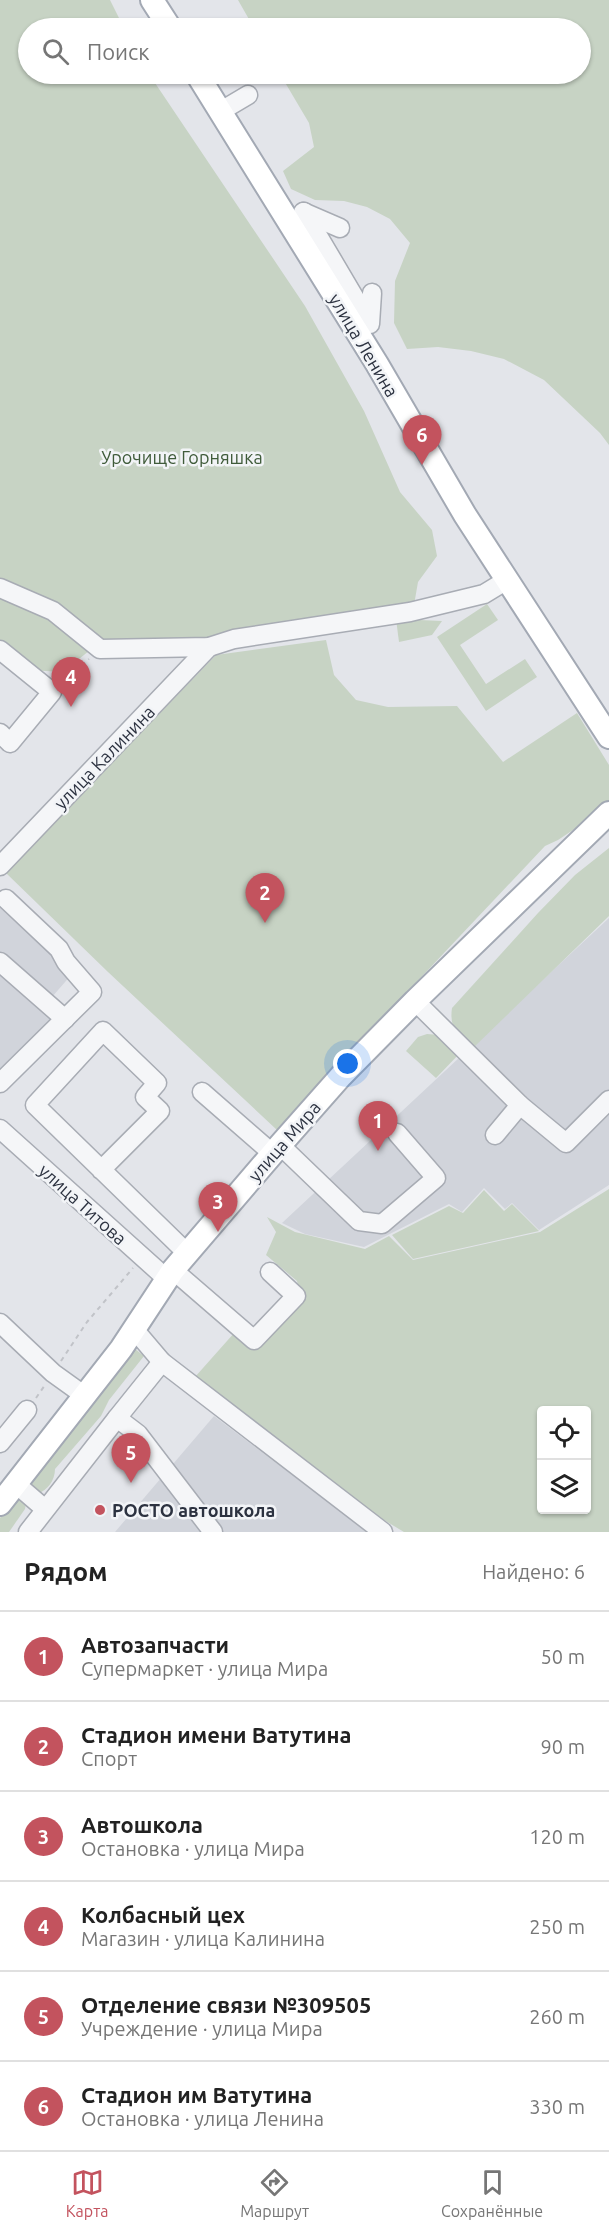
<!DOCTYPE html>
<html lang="ru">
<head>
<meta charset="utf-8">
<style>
	body { margin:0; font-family:Ubuntu,sans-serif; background:#f2f2f2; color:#222 }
	.controls { position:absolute; right:18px; bottom:18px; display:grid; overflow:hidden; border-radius:6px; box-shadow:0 2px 4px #0004 }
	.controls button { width:54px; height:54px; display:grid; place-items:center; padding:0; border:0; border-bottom:2px solid #e0e0e0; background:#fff; color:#222; font:30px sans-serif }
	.you { position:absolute; left:348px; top:1064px; width:21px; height:21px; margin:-15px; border:4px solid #fff; border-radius:50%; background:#1a73e8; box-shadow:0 0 0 9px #1a73e833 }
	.badge { display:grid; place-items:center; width:39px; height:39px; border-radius:50%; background:#c3535e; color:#fff; font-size:20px; font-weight:700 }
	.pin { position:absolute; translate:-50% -50px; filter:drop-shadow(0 2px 3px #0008) }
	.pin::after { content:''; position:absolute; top:32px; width:21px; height:18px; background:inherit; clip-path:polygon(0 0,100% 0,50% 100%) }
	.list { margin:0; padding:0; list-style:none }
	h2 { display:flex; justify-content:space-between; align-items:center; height:78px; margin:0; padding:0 24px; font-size:26px }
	h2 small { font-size:20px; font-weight:400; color:#767676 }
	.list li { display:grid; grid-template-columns:39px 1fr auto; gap:18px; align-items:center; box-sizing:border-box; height:90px; padding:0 24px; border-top:2px solid #e0e0e0 }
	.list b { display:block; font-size:22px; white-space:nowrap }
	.list p { margin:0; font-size:20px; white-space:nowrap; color:#767676 }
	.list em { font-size:20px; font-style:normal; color:#767676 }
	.icon { flex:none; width:33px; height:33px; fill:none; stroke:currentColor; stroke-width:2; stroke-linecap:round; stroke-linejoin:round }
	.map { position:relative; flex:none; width:609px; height:1532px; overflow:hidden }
	.search { position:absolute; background:#fff; box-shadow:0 2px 4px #0004; left:18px; right:18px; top:18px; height:66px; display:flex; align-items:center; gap:15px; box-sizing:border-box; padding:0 21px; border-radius:33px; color:#767676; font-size:22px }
	.sheet { height:618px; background:#fff }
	nav { display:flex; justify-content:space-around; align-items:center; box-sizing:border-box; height:84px; border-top:2px solid #e0e0e0; background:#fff; font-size:16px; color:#767676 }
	nav a { display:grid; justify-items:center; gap:3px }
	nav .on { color:#c3535e }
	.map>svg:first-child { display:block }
	.built { fill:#d1d4db }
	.green { fill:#c7d3c4; fill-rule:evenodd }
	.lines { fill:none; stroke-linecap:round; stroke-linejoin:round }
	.minor-casing { stroke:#a8acb4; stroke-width:21 }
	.major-casing { stroke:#a3a9b4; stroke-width:26 }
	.path { stroke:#c1c3c8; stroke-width:2; stroke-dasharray:4.5 4.5; stroke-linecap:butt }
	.minor { stroke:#f5f6f8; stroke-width:18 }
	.major { stroke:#fff; stroke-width:22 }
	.poi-dot { fill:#c3535e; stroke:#f2f4f7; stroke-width:2 }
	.labels { text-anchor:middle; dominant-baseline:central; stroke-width:5; stroke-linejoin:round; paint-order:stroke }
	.street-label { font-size:18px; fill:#2c3240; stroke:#f2f4f7 }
	.park-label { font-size:18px; fill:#3f5b3a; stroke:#f2f4f7 }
	.poi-label { font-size:18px; font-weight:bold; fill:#2c3240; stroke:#f2f4f7; text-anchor:start }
</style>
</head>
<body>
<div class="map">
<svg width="609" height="1532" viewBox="0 0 609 1532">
	<rect width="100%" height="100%" fill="#e3e5ea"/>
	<g class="built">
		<path d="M0 900 72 974 45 1005 0 964Z"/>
		<path d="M609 918V1185L539 1230 512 1203 505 1209 484 1188 462 1212 449 1204 364 1247 305 1234 282 1223Z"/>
		<path d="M0 967 53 1016 0 1072Z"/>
		<path d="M214 1416 368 1532H115Z"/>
	</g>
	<g class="green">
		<path d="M0 0H110L124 28H28V74H149L305 306 364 411 400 492 432 530 437 556 418 582 414 605 189 643 95 646 63 672 28 670 0 643Z"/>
		<path d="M238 0H609V445L600 433 544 380 504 359 471 351 438 347 407 349 394 323 395 281 410 243 390 219 367 207 344 201 315 200 291 189 283 171 314 147 309 123 280 74H580V28H254Z"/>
		<path d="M487 604 498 620 460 645 486 684 525 659 537 677 486 711 437 637Z"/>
		<path d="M396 619 442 621 432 635 399 642Z"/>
		<path d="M326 640 334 675 356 700 388 707 457 706 503 762 577 713 609 765V800L603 810 558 840 545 846 277 1130 108 972 6 873 71 803 72 804 216 655Z"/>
		<path d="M609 848V916L471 1050C458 1036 449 1028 452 1008L538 913 575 875Z"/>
		<path d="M427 1034 439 1035 460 1053 436 1078 406 1051 418 1037Z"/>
		<path d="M609 1189V1532H404L369 1511 195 1377 235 1332 256 1349 301 1299 297 1281 266 1255 276 1232 267 1217 295 1232 365 1249 389 1236 413 1260 540 1232ZM542 1410H586V1510H542Z"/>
		<path d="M484 1190 504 1211 512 1204 539 1231 413 1259 392 1235 449 1206 463 1213Z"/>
		<path d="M135 1349 144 1356 109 1400 101 1416 55 1469C55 1480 48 1490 37 1494L29 1483 32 1477Z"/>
		<path d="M17 1497 26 1504 25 1509 9 1532H0V1518Z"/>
	</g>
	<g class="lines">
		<g class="minor-casing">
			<g id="minor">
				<path d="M221 111 248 95"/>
				<path d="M303 212 340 228"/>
				<path d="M304 212 369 322"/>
				<path d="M370 324 372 293"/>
				<path d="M0 588 53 611 100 649 209 647 234 639 410 612 484 594 507 580"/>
				<path d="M0 650 52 692 10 743 0 733"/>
				<path d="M0 866 209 647"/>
				<path d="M0 962 65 1019"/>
				<path d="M415 1001 520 1105 566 1143 609 1100"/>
				<path d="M0 1083 92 992 66 962 59 949 6 899"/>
				<path d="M202 1092 273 1154"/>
				<path d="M0 1129 167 1279"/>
				<path d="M495 1135 520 1105"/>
				<path d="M280 1145 359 1221 382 1224 436 1178 397 1133"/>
				<path d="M101 1170 160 1111 145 1097 157 1083 103 1031 35 1105 187 1253"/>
				<path d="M173 1270 254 1340 296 1296 270 1272"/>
				<path d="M0 1323 53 1373 85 1396"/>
				<path d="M134 1329 162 1362 383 1532"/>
				<path d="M162 1362 117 1418 138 1434 213 1532"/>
				<path d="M0 1443 27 1410"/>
				<path d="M16 1484 45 1509"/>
				<path d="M28 1532 117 1418"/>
			</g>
		</g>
		<g class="major-casing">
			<g id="major">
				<path d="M152 0 170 28"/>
				<path d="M197 74 377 364 465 515 609 737"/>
				<path d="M0 1504 121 1349 173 1270 280 1145 341 1076 415 1001 609 813"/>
			</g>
		</g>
		<g class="path">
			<path d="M61 683 89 659"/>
			<path d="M61 1361 87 1322 133 1268"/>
			<path d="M36 1398 45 1385"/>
		</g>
		<use href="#minor" class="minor"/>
		<use href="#major" class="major"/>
	</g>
	<circle class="poi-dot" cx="100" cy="1510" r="6"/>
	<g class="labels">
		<g class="street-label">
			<text transform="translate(364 345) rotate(59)">улица Ленина</text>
			<text transform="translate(104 757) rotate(-46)">улица Калинина</text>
			<text transform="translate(284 1141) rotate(-49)">улица Мира</text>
			<text transform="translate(83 1204) rotate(42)">улица Титова</text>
		</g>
		<g class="park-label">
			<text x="182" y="457">Урочище Горняшка</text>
		</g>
		<g class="poi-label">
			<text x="112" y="1510">РОСТО автошкола</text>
		</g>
	</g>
</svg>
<div class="controls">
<button><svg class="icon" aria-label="locate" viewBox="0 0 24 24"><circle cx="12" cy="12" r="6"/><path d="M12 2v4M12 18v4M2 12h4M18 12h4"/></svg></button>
<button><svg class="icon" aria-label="layers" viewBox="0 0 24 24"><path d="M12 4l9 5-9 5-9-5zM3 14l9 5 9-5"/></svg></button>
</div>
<div class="you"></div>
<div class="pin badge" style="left:378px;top:1151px">1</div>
<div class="pin badge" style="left:265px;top:923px">2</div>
<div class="pin badge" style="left:218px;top:1232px">3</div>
<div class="pin badge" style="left:71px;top:707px">4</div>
<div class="pin badge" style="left:131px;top:1483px">5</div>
<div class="pin badge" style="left:422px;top:465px">6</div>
<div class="search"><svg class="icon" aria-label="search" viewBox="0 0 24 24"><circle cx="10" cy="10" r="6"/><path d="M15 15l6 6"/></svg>Поиск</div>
</div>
<section class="sheet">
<h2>Рядом<small>Найдено: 6</small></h2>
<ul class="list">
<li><span class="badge">1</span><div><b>Автозапчасти</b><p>Супермаркет · улица Мира</p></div><em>50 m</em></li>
<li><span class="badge">2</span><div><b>Стадион имени Ватутина</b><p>Спорт</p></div><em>90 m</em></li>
<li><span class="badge">3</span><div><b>Автошкола</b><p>Остановка · улица Мира</p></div><em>120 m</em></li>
<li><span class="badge">4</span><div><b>Колбасный цех</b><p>Магазин · улица Калинина</p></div><em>250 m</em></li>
<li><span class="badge">5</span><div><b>Отделение связи №309505</b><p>Учреждение · улица Мира</p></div><em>260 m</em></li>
<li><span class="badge">6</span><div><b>Стадион им Ватутина</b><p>Остановка · улица Ленина</p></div><em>330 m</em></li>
</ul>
</section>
<nav>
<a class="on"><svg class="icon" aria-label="map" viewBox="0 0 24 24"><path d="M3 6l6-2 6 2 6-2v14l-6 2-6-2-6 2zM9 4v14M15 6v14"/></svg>Карта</a>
<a><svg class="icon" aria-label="directions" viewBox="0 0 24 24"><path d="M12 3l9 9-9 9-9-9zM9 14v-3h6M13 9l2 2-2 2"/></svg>Маршрут</a>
<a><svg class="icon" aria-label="saved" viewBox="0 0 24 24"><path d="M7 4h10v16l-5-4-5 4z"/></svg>Сохранённые</a>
</nav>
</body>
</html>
